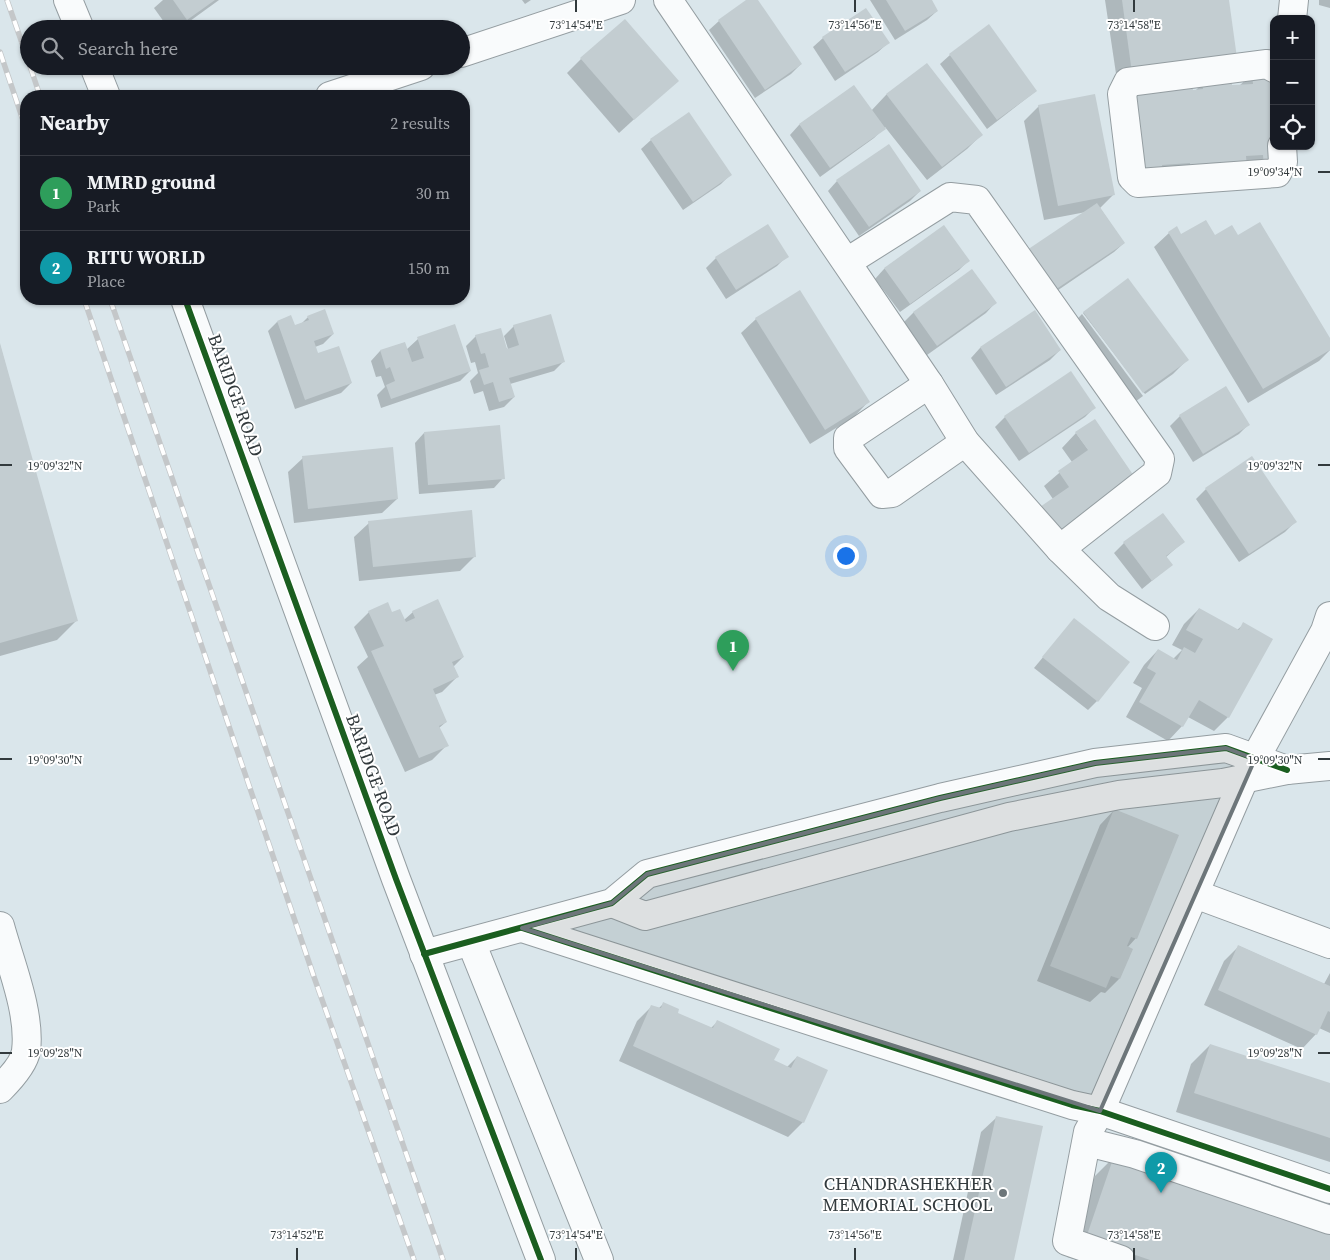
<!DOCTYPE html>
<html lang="en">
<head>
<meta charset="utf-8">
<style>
	body { margin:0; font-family:"Source Serif 4",serif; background:#242831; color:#f1f3f6 }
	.controls { position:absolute; right:15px; top:15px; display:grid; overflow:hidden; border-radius:10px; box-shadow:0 1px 4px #0004 }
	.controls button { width:45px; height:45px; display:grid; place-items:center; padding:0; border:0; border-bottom:1px solid #363941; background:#171b24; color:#f1f3f6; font:25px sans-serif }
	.you { position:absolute; left:845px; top:555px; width:18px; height:18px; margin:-12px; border:4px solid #fff; border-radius:50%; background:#1a73e8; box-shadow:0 0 0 8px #1a73e833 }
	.badge { display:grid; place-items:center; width:32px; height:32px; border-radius:50%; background:#6d767a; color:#fff; font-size:16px; font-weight:700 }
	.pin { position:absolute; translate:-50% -41px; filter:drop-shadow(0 1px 2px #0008) }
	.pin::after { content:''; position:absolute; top:26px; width:18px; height:15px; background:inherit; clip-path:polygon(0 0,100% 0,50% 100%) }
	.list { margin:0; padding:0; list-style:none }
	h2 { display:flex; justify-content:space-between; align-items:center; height:65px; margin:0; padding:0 20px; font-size:21px }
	h2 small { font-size:16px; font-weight:400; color:#9ea1a6 }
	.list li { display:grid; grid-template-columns:32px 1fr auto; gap:15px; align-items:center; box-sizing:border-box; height:75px; padding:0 20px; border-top:1px solid #363941 }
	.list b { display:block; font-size:19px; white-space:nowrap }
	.list p { margin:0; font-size:16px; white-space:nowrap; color:#9ea1a6 }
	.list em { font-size:16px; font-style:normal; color:#9ea1a6 }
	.icon { flex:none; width:28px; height:28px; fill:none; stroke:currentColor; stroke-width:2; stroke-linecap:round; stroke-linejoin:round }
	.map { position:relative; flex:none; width:1330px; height:1260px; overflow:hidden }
	.search { position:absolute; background:#171b24; box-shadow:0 1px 4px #0004; left:20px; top:20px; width:450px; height:55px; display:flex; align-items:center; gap:12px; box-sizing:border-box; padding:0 18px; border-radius:28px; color:#9ea1a6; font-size:19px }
	.panel { position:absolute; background:#171b24; box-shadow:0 1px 4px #0004; left:20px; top:90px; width:450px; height:215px; border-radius:20px }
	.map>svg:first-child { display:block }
	.shadow { fill:#0003 }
	.building { fill:#c3cdd1 }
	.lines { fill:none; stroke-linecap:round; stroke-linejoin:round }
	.street-casing { stroke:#949da1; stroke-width:30 }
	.street { stroke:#f9fbfc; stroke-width:28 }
	.rail-casing { stroke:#c4c7c9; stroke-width:5.5 }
	.rail { stroke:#fff; stroke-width:4; stroke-dasharray:11; stroke-linecap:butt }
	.cycleway-casing { stroke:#fff; stroke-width:9 }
	.cycleway { stroke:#1b5e20; stroke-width:6 }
	.marked { fill:#6d767a; fill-opacity:0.2; stroke:#6d767a; stroke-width:4; stroke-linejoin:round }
	.ticks { fill:none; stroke:#323a3d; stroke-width:2 }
	.poi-dot { fill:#6d767a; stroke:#fff; stroke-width:2 }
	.labels { text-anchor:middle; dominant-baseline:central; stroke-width:4; stroke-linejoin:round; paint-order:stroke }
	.street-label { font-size:18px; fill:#323a3d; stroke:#fff }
	.poi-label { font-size:18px; fill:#323a3d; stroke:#fff; text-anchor:end }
	.ticks-label { font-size:12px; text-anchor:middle; fill:#323a3d; stroke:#fff; stroke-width:4; stroke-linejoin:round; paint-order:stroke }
</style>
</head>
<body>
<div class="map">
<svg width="1330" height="1260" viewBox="0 0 1330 1260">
	<rect width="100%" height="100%" fill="#dae6eb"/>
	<g class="shadow">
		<path d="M163 0H219L179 29H169L154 8Z"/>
		<path d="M522 0H531L525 4Z"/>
		<path d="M748 0H757L801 64 791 74 755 98 709 30 719 21Z"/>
		<path d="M870 0H930L937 11 927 20 895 40Z"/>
		<path d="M1105 0H1228L1118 87Z"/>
		<path d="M1319 0H1330V8L1319 5Z"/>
		<path d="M823 38 888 43 878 52 835 81 813 47Z"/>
		<path d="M950 55 1036 91 987 129 940 64Z"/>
		<path d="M581 59 677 80 619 133 567 73Z"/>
		<path d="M927 64 981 135 967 149 927 180 885 127 874 138 820 177 790 135 799 125 854 86 871 111 886 95Z"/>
		<path d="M1269 71 1274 146 1277 164 1155 178 1124 126 1177 84 1191 91H1195L1203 83 1239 86 1253 73Z"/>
		<path d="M1039 106 1113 195 1100 208 1124 243 1114 252 1045 299 1086 212 1044 220 1024 121Z"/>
		<path d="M651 140 731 174 721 184 683 210 641 149Z"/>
		<path d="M837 181 920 191 910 201 859 236 828 191Z"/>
		<path d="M767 226 787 256 777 266 726 299 706 268 716 258Z"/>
		<path d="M944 227 968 261 959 270 900 312 875 279 884 269Z"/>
		<path d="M1169 233 1181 236 1238 237 1330 340V350L1319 361 1248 403 1154 247Z"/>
		<path d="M1128 280 1187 360 1173 374 1145 394 1083 313Z"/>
		<path d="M995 303 986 313 927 355 904 322 914 312Z"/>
		<path d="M1034 312 1060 350 1050 360 996 395 971 358 980 348Z"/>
		<path d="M1082 314 1143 396 1128 407 1069 328Z"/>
		<path d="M308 317 333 334 323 344 315 347 318 355 351 383 341 393 295 409 268 331 277 322 294 326 301 324Z"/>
		<path d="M756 319 868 402 854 417 810 444 741 333Z"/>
		<path d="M514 326 564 361 554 371 510 384 514 397 504 407 489 411 483 391 474 394 470 381 478 373 475 362 471 363 466 346 476 336 508 349 504 336Z"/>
		<path d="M418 339 470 371 460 381 381 408 377 395 385 387 381 376 376 377 371 361 380 351 404 343 406 350Z"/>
		<path d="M0 345 76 621 57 640 0 656Z"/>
		<path d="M1094 408 1085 417 1019 461 995 427 1005 417Z"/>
		<path d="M1180 416 1248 425 1239 434 1193 462 1170 426Z"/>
		<path d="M424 433 503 478 494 488 419 494 415 443Z"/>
		<path d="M1076 433 1120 493 1040 548 1024 524 1053 499 1044 486 1072 462 1062 448Z"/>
		<path d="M303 458 397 499 382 513 294 523 288 472Z"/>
		<path d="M1206 489 1295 522 1285 532 1239 562 1196 499Z"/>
		<path d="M369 523 475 556 460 571 359 581 354 537Z"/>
		<path d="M1183 542 1165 558 1171 565 1142 589 1114 553 1124 543Z"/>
		<path d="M1199 609 1237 630 1244 624 1228 717 1214 731 1188 717 1182 726 1168 741 1126 717 1142 688 1133 683 1144 665 1158 650 1173 659 1182 650 1172 645 1184 624Z"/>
		<path d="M369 612 392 614 404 620 413 612 463 657 453 667 457 677 442 692 434 695 446 722 439 728 447 745 432 760 405 772 357 667 368 657 354 627Z"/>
		<path d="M1074 620 1097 701 1088 710 1034 668Z"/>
		<path d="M1114 810 1136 938 1127 948 1119 979 1105 993 1101 992 1090 1002 1037 981 1100 825Z"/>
		<path d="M1239 946 1324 984 1330 973V1033L1319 1028 1316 1034 1302 1049 1204 1005 1224 961Z"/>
		<path d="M663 1004 676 1013 710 1029 717 1022 772 1061 787 1067 797 1057 803 1122 788 1137 619 1061 637 1021 652 1006 658 1009Z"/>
		<path d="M1210 1045 1330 1084V1162L1176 1112 1191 1064Z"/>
		<path d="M996 1118 1012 1260H953L981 1132Z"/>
		<path d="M1114 1157 1330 1260H1077L1067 1257 1095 1176Z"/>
	</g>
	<g class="building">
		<path d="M173 0H215L187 20Z"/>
		<path d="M746 0H758L802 64 765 90 718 20Z"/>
		<path d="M886 0H932L938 11 905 31Z"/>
		<path d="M1122 0H1229L1237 58 1132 73Z"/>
		<path d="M866 8 890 43 845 72 822 37Z"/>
		<path d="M625 19 679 81 634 120 580 58Z"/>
		<path d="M989 24 1037 91 997 120 949 54Z"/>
		<path d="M927 63 983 135 942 167 886 94Z"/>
		<path d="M1270 69 1274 146H1277L1264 167 1263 155 1246 156 1247 168 1225 169V162L1209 163 1210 170 1190 171V163L1162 165 1163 172 1141 173 1129 92 1177 90 1176 83 1192 82 1193 90 1203 89 1202 82 1232 80V85L1253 84 1252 72Z"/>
		<path d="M854 85 886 129 830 168 799 124Z"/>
		<path d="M1095 94 1115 195 1058 206 1038 105Z"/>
		<path d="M689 112 732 175 693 202 650 139Z"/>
		<path d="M889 144 921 191 869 227 836 180Z"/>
		<path d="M1097 203 1125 243 1055 290 1027 250Z"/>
		<path d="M1206 220 1215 235 1232 225 1238 235 1260 222 1330 338V350L1263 389 1168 232 1177 226 1181 234Z"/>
		<path d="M768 224 789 257 736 290 715 257Z"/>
		<path d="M944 225 970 261 910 304 884 268Z"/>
		<path d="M972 269 997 303 937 346 913 312Z"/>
		<path d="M1128 278 1189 360 1143 393 1083 312Z"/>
		<path d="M800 290 870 402 825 430 755 318Z"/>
		<path d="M325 309 334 334 314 341 318 353 339 346 352 383 305 400 277 321 291 315 295 325 309 320 307 316Z"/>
		<path d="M1035 310 1061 350 1006 387 980 347Z"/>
		<path d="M551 314 565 362 509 378 515 397 499 402 493 382 484 385 479 370 489 367 485 353 481 354 475 335 501 328 507 349 519 345 513 325Z"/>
		<path d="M455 324 471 371 391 399 386 385 395 381 390 367 386 369 380 350 405 342 412 362 424 358 417 337Z"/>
		<path d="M0 343 78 621 0 643Z"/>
		<path d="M1071 371 1096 408 1029 453 1004 416Z"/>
		<path d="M1226 386 1250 425 1203 454 1179 415Z"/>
		<path d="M1095 419 1136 479 1055 534 1037 509 1069 487 1058 471 1088 450 1075 432Z"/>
		<path d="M500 425 505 479 428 485 424 432Z"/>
		<path d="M393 447 398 499 308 509 302 456Z"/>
		<path d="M1252 456 1297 522 1249 554 1205 488Z"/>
		<path d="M472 510 476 557 373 567 368 521Z"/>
		<path d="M1163 513 1185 542 1166 556 1173 565 1152 581 1123 542Z"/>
		<path d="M438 599 464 657 452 662 459 677 433 689 447 722 439 726 449 746 419 758 371 651 384 646 368 611 388 602 392 612 400 609 406 622 415 618 412 611Z"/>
		<path d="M1199 608 1239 630 1243 622 1273 639 1229 718 1199 700 1183 727 1139 702 1156 673 1147 668 1158 649 1177 660 1184 647 1195 653 1203 639 1186 630Z"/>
		<path d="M1074 618 1130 662 1098 702 1042 657Z"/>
		<path d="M1114 809 1179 835 1137 939 1131 937 1127 946 1133 949 1120 979 1111 976 1106 988 1050 966Z"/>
		<path d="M1238 945 1330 986V1012L1328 1011 1317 1035 1218 990Z"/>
		<path d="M663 1002 679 1009 678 1013 713 1028 717 1020 780 1049 774 1060 791 1068 797 1056 828 1070 804 1123 633 1046 651 1005 661 1008Z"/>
		<path d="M1210 1044 1330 1083V1138L1194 1093Z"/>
		<path d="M996 1116 1043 1126 1014 1260H964Z"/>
		<path d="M1114 1156 1330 1230V1260H1150L1086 1238Z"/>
	</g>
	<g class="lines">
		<g class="street-casing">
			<g id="street">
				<path d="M68 0 80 29"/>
				<path d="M668 0 929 384 965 442 1060 549 1109 597 1155 626"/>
				<path d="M1292 19 1294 0"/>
				<path d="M461 53 621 0"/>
				<path d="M94 66 106 96"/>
				<path d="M1274 68 1267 64 1128 82 1122 94 1132 177 1138 183 1277 173 1283 162 1282 146"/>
				<path d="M330 96 421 66"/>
				<path d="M847 262 950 197 977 200 1160 459 1157 473 1060 549"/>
				<path d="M185 299 396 879 541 1260"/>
				<path d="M929 384 848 438V448L882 494 892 493 965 442"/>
				<path d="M1195 894 1330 944"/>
				<path d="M612 903 645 916 1009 817 1119 795 1223 783 1287 770 1330 766"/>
				<path d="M0 926C10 963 31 1013 26 1051 24 1064 9 1080 0 1089"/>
				<path d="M522 928 1072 1105 1100 1111 1330 1189"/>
				<path d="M471 942 599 1260"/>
				<path d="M424 954 612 903 647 874 940 798 1095 763 1226 748 1287 770"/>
				<path d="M1087 1142 1135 1154 1330 1220"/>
				<path d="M1121 1260 1067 1241 1088 1132 1100 1111 1244 779 1325 631 1330 616"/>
			</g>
		</g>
		<use href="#street" class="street"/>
		<g class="rail-casing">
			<g id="rail">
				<path d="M7 0 29 63"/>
				<path d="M0 52 26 129"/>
				<path d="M30 66 40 96"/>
				<path d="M84 299 314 977 414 1260"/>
				<path d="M110 299 443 1260"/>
			</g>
		</g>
		<use href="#rail" class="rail"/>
		<g class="cycleway-casing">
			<g id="cycleway">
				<path d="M185 299 396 879 541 1260"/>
				<path d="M522 928 1072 1105 1100 1111 1330 1189"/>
				<path d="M424 954 612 903 647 874 940 798 1095 763 1226 748 1287 770"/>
			</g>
		</g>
		<use href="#cycleway" class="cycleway"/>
	</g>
	<path class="marked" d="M1226 748 1255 759 1100 1111 522 928 612 903 647 874 940 798 1095 763Z"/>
	<path class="ticks" d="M576 0V12M855 0V12M1134 0V12M1318 172H1330M0 465H12M1318 465H1330M0 759H12M1318 759H1330M0 1053H12M1318 1053H1330M297 1248V1260M576 1248V1260M855 1248V1260M1134 1248V1260"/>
	<circle class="poi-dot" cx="1003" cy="1193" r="5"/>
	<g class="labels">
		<g class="street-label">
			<text transform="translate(236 395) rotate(70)">BARIDGE ROAD</text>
			<text transform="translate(374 775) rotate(70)">BARIDGE ROAD</text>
		</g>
		<g class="poi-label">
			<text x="993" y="1183">CHANDRASHEKHER<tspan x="993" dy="21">MEMORIAL SCHOOL</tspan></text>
		</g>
	</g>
	<g class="ticks-label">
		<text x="576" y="29">73°14'54"E</text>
		<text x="855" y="29">73°14'56"E</text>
		<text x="1134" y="29">73°14'58"E</text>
		<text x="1275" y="176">19°09'34"N</text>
		<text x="55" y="470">19°09'32"N</text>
		<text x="1275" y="470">19°09'32"N</text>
		<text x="55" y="764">19°09'30"N</text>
		<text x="1275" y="764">19°09'30"N</text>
		<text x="55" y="1057">19°09'28"N</text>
		<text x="1275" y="1057">19°09'28"N</text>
		<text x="297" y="1239">73°14'52"E</text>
		<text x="576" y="1239">73°14'54"E</text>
		<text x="855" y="1239">73°14'56"E</text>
		<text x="1134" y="1239">73°14'58"E</text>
	</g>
</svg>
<div class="controls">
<button>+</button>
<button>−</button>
<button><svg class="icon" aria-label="locate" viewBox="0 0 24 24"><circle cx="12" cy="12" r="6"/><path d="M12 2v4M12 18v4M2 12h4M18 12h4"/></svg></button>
</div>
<div class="you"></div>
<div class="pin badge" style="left:733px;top:671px;background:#2e9e5b">1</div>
<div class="pin badge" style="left:1161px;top:1193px;background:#0f9aa8">2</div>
<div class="search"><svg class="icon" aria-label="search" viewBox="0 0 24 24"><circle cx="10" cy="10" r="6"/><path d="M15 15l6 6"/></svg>Search here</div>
<section class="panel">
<h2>Nearby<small>2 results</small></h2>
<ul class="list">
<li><span class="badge" style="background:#2e9e5b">1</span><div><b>MMRD ground</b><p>Park</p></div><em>30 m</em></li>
<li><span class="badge" style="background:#0f9aa8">2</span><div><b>RITU WORLD</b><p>Place</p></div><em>150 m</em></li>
</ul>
</section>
</div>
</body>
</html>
